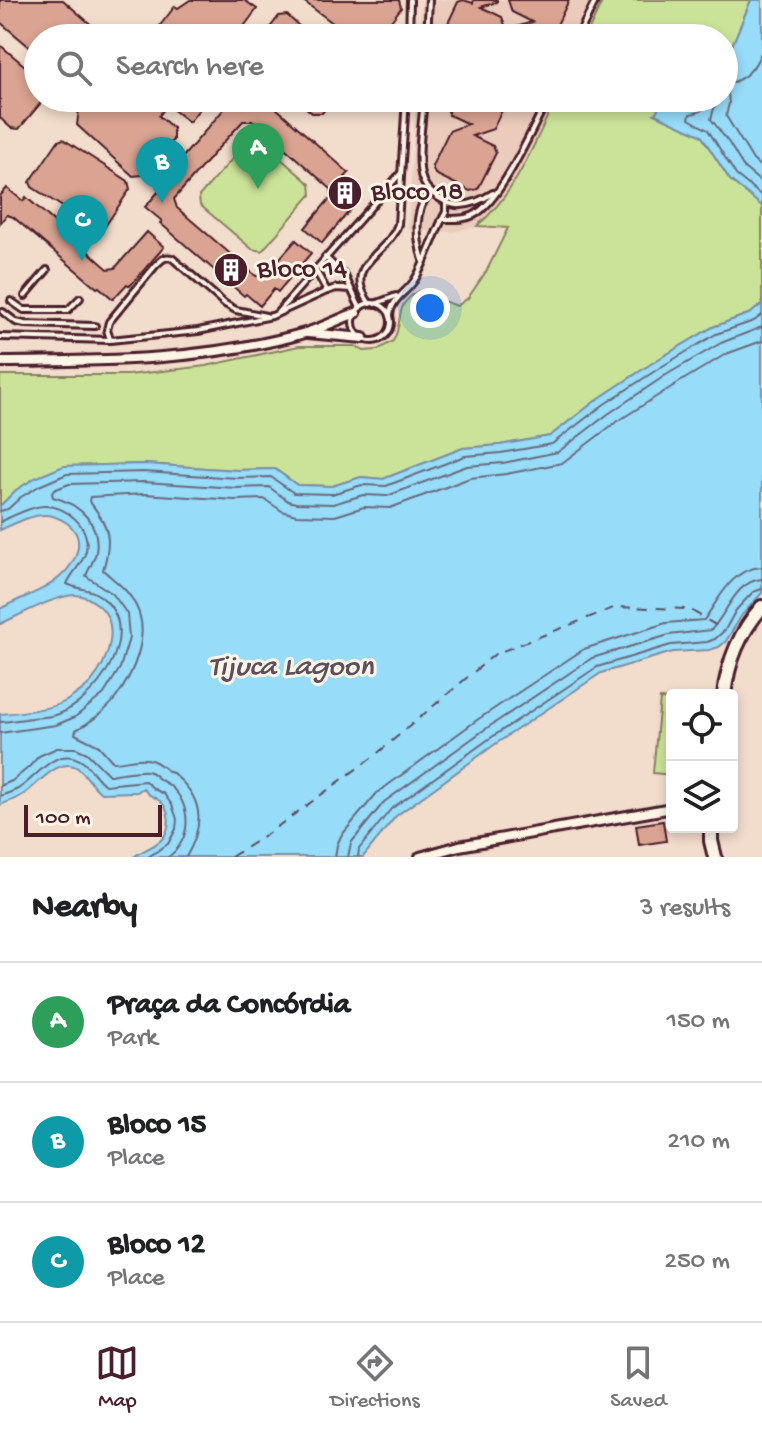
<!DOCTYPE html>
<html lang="en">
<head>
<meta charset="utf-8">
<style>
	body { margin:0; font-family:"Gochi Hand",sans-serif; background:#f2f2f2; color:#202124 }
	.controls { position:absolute; right:24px; bottom:24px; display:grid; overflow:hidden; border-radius:8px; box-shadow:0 4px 12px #0003 }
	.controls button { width:72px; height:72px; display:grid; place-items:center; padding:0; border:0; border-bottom:2px solid #e0e0e0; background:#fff; color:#202124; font:40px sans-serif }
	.scale { position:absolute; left:24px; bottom:20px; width:138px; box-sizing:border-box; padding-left:8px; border:4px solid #4a1f2b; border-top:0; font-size:22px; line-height:28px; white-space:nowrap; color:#4a1f2b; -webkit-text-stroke:6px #fcf5e5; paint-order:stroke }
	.you { position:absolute; left:430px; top:308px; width:28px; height:28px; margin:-20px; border:6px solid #fff; border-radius:50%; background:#1a73e8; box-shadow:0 0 0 12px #1a73e833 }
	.badge { display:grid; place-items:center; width:52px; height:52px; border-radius:50%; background:#4a1f2b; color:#fff; font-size:26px; font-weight:700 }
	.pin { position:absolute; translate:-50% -66px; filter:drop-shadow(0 2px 4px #0008) }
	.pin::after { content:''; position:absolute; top:42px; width:28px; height:24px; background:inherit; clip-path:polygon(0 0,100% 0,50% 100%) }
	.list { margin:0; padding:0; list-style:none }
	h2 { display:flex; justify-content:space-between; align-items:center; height:104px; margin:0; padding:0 32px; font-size:34px }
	h2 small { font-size:26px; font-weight:400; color:#757577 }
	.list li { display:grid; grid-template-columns:52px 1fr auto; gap:24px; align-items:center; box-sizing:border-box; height:120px; padding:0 32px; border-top:2px solid #e0e0e0 }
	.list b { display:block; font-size:30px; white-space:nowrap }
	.list p { margin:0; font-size:26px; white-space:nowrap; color:#757577 }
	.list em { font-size:26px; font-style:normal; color:#757577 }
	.icon { flex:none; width:44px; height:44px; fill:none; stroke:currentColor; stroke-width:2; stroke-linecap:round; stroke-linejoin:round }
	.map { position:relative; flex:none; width:762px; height:857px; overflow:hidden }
	.search { position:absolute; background:#fff; box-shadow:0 4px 12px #0003; left:24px; right:24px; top:24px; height:88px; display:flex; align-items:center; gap:20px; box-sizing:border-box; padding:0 28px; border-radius:44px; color:#757577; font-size:30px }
	.sheet { height:464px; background:#fff }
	nav { display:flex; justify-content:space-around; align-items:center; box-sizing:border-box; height:112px; border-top:2px solid #e0e0e0; background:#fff; font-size:22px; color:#757577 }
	nav a { display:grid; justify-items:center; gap:4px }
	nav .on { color:#4a1f2b }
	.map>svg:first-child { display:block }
	.built { fill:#ebcbbb }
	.green { fill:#cbe398; stroke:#8a8162; stroke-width:2 }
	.water { fill:#97dcf9; stroke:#7890a7; stroke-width:2 }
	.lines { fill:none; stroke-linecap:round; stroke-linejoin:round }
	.shore { stroke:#696b7d; stroke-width:2 }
	.ferry { stroke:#5d4e5e; stroke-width:2; stroke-dasharray:10 8; stroke-linecap:butt }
	.building { fill:#daa392; stroke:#4a1f2b; stroke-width:2 }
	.lane-casing { stroke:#4a1f2b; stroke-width:10 }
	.street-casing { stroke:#4a1f2b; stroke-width:14 }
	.secondary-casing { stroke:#4a1f2b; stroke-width:18 }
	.lane { stroke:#fcf5e5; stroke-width:4 }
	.street { stroke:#fcf5e5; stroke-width:8 }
	.secondary { stroke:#fcf5e5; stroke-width:12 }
	.labels { text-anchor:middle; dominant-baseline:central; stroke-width:6; stroke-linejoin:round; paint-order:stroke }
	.poi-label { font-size:28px; fill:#4a1f2b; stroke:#fcf5e5; text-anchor:start }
	.water-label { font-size:30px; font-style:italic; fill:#5d4e5e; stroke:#fcf5e5 }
</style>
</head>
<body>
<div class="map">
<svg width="762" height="857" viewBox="0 0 762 857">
	<rect width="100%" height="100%" fill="#f2dccc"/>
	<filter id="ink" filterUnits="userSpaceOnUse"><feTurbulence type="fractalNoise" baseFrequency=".0125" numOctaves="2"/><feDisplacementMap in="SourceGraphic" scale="16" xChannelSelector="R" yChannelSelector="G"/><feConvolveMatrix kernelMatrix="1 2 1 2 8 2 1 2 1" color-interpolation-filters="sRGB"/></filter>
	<g filter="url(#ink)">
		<g class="built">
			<path d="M422 0H603L585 38H420Z"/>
			<path d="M416 98H556L515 183 493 212 477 226 453 232 408 230Z"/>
		</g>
		<g class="green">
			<path d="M603 0H751L732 46 724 59V38H585Z"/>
			<path d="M556 98H701L696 106 655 114 701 135 730 180 762 206V304L751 313 713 327 657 360 598 399 550 436 500 445 463 448 383 479 361 477 332 486 297 485 275 469 237 470 144 464 65 466 35 479 16 490 0 506V375H128L206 366 299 346H355L364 351 377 350 393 341C405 320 392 307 418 291 430 299 443 300 457 306L468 298 487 270 508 228 477 226C517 192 534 144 556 98Z"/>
			<path d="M251 138 258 139 310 184 311 195 262 251 252 249 200 205 199 196Z"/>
			<path d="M660 699 672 700V775L653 773Z"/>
		</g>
		<g class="water">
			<path d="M751 0H762V206L730 180 701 135 655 114 662 102 696 106 701 98H724V59L732 46Z"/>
			<path d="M762 304V593L742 615 726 641 719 647 709 650 673 652 601 673 494 745 396 816 363 857H134C142 850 155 847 162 839 172 828 171 807 157 799 150 794 150 798 143 788L137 792 101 793C93 787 87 776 79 769 60 754 38 785 24 794 17 799 8 802 0 805V714C16 713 53 709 66 701 74 696 85 689 91 682 108 662 122 623 97 604 90 599 84 595 75 595 56 595 18 616 0 624V609C19 598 43 592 60 577 78 561 88 536 64 521 58 518 53 515 47 515 32 514 14 524 0 530V506L16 490 35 478 64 466 144 464 237 470 275 469 297 485 332 486 361 477 383 479 463 448 500 445 550 436 598 399 657 360 713 327 751 313Z"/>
		</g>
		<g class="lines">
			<g class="shore">
				<path d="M762 51C753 71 747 77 727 85L729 103 726 116 753 160 762 168"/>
				<path d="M707 98C707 109 700 113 690 114L689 119 708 130 736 175 762 196"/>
				<path d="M717 98 711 119 729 143 744 168 762 183"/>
				<path d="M0 511 8 509 21 497 39 486 67 474 144 472 237 478 271 477 294 493 332 494 362 485 386 486 465 456 501 453 552 444 603 405 661 367 716 334 754 321 762 315"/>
				<path d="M0 522C13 516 29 507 43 506 67 505 91 527 86 551 83 564 71 573 67 584 82 591 92 587 106 601 142 636 95 703 56 715 46 718 35 717 25 719 16 720 8 722 0 722"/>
				<path d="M0 733 56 725 75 717 104 694 120 668 129 638 127 614 113 594 86 576C89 568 94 561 96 552 101 523 79 504 53 497L52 493 54 490 69 484 144 482 236 488 269 487 288 501 296 503 333 504 363 495 387 496 467 466 503 463 558 452 608 414 666 375 721 343 762 327"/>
				<path d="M0 786 12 781 28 768 39 756 57 748H76L87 753 109 775C117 774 141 770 147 771 154 773 153 774 158 778 161 781 165 782 169 785 192 803 193 840 168 857"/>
				<path d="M0 796C6 794 12 792 18 789 37 778 56 743 83 762 91 768 97 779 105 785L145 781 154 789 164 794 172 805 177 819 176 829 168 844 148 857"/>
				<path d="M186 857C203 828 205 801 177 777 168 768 177 777 167 770 161 766 158 762 151 760 138 756 125 762 113 762L99 746 75 734 76 730C89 723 106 711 115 699 133 675 151 635 136 606 129 590 116 582 103 570 112 540 110 526 89 501L90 497 144 494 235 500 264 499 282 511 296 515 335 516 364 507 390 508 470 478 506 474 562 463 615 423 673 386 726 354 762 341"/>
				<path d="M335 857 337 845 341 836 377 793 477 720 584 649 666 623 704 620C719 599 732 568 762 567"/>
				<path d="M348 857 351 843 384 802 484 730 592 658 669 635 711 630C727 614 735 581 762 579"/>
				<path d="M358 857 359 849 391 809 489 739 597 667 671 645 707 642 715 639 725 630 736 610 753 592 762 589"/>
			</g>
			<path class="ferry" d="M231 857 266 835 373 757 495 654 616 607 689 609 722 629"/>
		</g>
		<g class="building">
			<path d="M0 0H63L95 28 97 38H38V54L0 22Z"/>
			<path d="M190 0H244L257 9 239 33 246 38H160L165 32 159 27 175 6 178 8Z"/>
			<path d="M302 0H399L401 8 378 38H353Z"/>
			<path d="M463 0 473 3 474 0H497V2L481 7 502 17 507 30 532 22 512 12 508 0H569L556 27 535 33 544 38H441L458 2Z"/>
			<path d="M287 15 312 38H262L279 16Z"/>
			<path d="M0 45 38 77V98H45L19 129 11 128 0 118Z"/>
			<path d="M89 98H208L189 122 167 105 159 116 173 128V140L142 175 133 176 77 125 79 109Z"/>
			<path d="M240 98H265L349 173 345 177 361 191 349 205 352 208 322 243 305 228 332 196 331 189 254 121H243L213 154 174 199 177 208 256 276H264L296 240 311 253 278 292 274 289 260 306 246 294 244 296 160 223 162 221 145 207 160 190 157 187 229 103 233 106Z"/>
			<path d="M295 98H335L322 113H312Z"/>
			<path d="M451 98H508L493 129 472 136 493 146 496 153 478 189 470 191 435 174 432 166 449 131 468 124 449 115 447 107Z"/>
			<path d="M63 139 128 181 130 189 104 228 98 230 32 187 30 182 58 141Z"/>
			<path d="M7 188 23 201 26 197 108 269 115 268 147 232 164 247 130 286 127 284 113 299 99 287 97 288 13 217 7 215 0 223V196Z"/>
			<path d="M663 821 666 841 639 845 636 825Z"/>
		</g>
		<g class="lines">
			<g class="lane-casing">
				<g id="lane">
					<path d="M409 38 410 0"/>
					<path d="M427 38 429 0"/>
					<path d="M436 38V32"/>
					<path d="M577 38 596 0"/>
					<path d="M424 98C423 118 415 164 423 181 427 191 436 197 446 202 462 210 479 202 493 193"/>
					<path d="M441 221 443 219C453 219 464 220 474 215 501 201 534 126 548 98"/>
					<path d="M325 257 345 276 351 289"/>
					<path d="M423 260C416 238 413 209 431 192"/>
					<path d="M315 269 327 291"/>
					<path d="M25 296 47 270"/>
					<path d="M11 301 24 310H68L80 298"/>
					<circle cx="372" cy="322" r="19"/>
					<path d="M370 304C340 263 388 256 398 224L406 98"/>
					<path d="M375 304 396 296"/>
					<path d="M3 312 16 322 25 324 95 326"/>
					<path d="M278 312 400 174"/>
					<path d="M390 316C391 299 405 294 414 281 427 261 434 233 446 212V203"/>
					<path d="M0 337 110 340 198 331 272 316 327 291 336 288 351 289 360 308"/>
					<path d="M110 339 107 330 109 322 156 265C162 260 164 256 172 258L225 304 236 310 266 316"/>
				</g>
			</g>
			<g class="street-casing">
				<g id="street">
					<path d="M308 333 363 338"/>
					<path d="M0 362C102 361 206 361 305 333 322 328 339 319 356 313"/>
					<path d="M420 857 459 846 672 808"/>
				</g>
			</g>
			<g class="secondary-casing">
				<g id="secondary">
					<path d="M724 695C728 661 739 633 762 607"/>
					<path d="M711 827V841L715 857"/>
				</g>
			</g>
			<use href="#lane" class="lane"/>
			<use href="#street" class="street"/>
			<use href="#secondary" class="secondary"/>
		</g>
	</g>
	<defs>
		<g id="building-disc" transform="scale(1.8)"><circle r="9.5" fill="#4a1f2b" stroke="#fcf5e5"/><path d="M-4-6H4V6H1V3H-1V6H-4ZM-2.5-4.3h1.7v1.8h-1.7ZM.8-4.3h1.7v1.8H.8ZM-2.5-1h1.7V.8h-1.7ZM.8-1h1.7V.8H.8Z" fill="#fff"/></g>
	</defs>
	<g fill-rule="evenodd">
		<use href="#building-disc" x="345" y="193"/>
		<use href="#building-disc" x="231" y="270"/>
	</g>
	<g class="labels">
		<g class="poi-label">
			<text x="371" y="193">Bloco 18</text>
			<text x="257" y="270">Bloco 14</text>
		</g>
		<g class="water-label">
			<text x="291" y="668">Tijuca Lagoon</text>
		</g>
	</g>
</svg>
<div class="controls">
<button><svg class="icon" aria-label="locate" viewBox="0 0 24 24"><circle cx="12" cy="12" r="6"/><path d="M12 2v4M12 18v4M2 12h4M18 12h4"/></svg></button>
<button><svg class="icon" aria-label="layers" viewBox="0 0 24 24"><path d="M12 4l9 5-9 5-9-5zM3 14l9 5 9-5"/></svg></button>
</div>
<div class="scale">100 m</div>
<div class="you"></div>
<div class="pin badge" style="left:258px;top:189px;background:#2e9e5b">A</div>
<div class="pin badge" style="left:162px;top:203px;background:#0f9aa8">B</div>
<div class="pin badge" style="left:82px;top:261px;background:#0f9aa8">C</div>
<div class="search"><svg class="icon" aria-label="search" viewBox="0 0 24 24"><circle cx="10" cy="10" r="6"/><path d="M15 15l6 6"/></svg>Search here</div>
</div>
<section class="sheet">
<h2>Nearby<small>3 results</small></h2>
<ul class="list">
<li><span class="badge" style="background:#2e9e5b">A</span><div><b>Praça da Concórdia</b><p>Park</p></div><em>150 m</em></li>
<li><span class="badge" style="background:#0f9aa8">B</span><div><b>Bloco 15</b><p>Place</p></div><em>210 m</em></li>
<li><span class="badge" style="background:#0f9aa8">C</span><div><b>Bloco 12</b><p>Place</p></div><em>250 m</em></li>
</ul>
</section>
<nav>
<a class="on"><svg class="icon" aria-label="map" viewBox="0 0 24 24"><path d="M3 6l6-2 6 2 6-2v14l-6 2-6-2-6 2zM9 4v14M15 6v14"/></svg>Map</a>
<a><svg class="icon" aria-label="directions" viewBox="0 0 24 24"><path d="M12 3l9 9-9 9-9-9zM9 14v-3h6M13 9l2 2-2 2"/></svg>Directions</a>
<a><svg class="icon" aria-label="saved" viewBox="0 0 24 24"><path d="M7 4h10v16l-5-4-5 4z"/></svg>Saved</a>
</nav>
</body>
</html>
